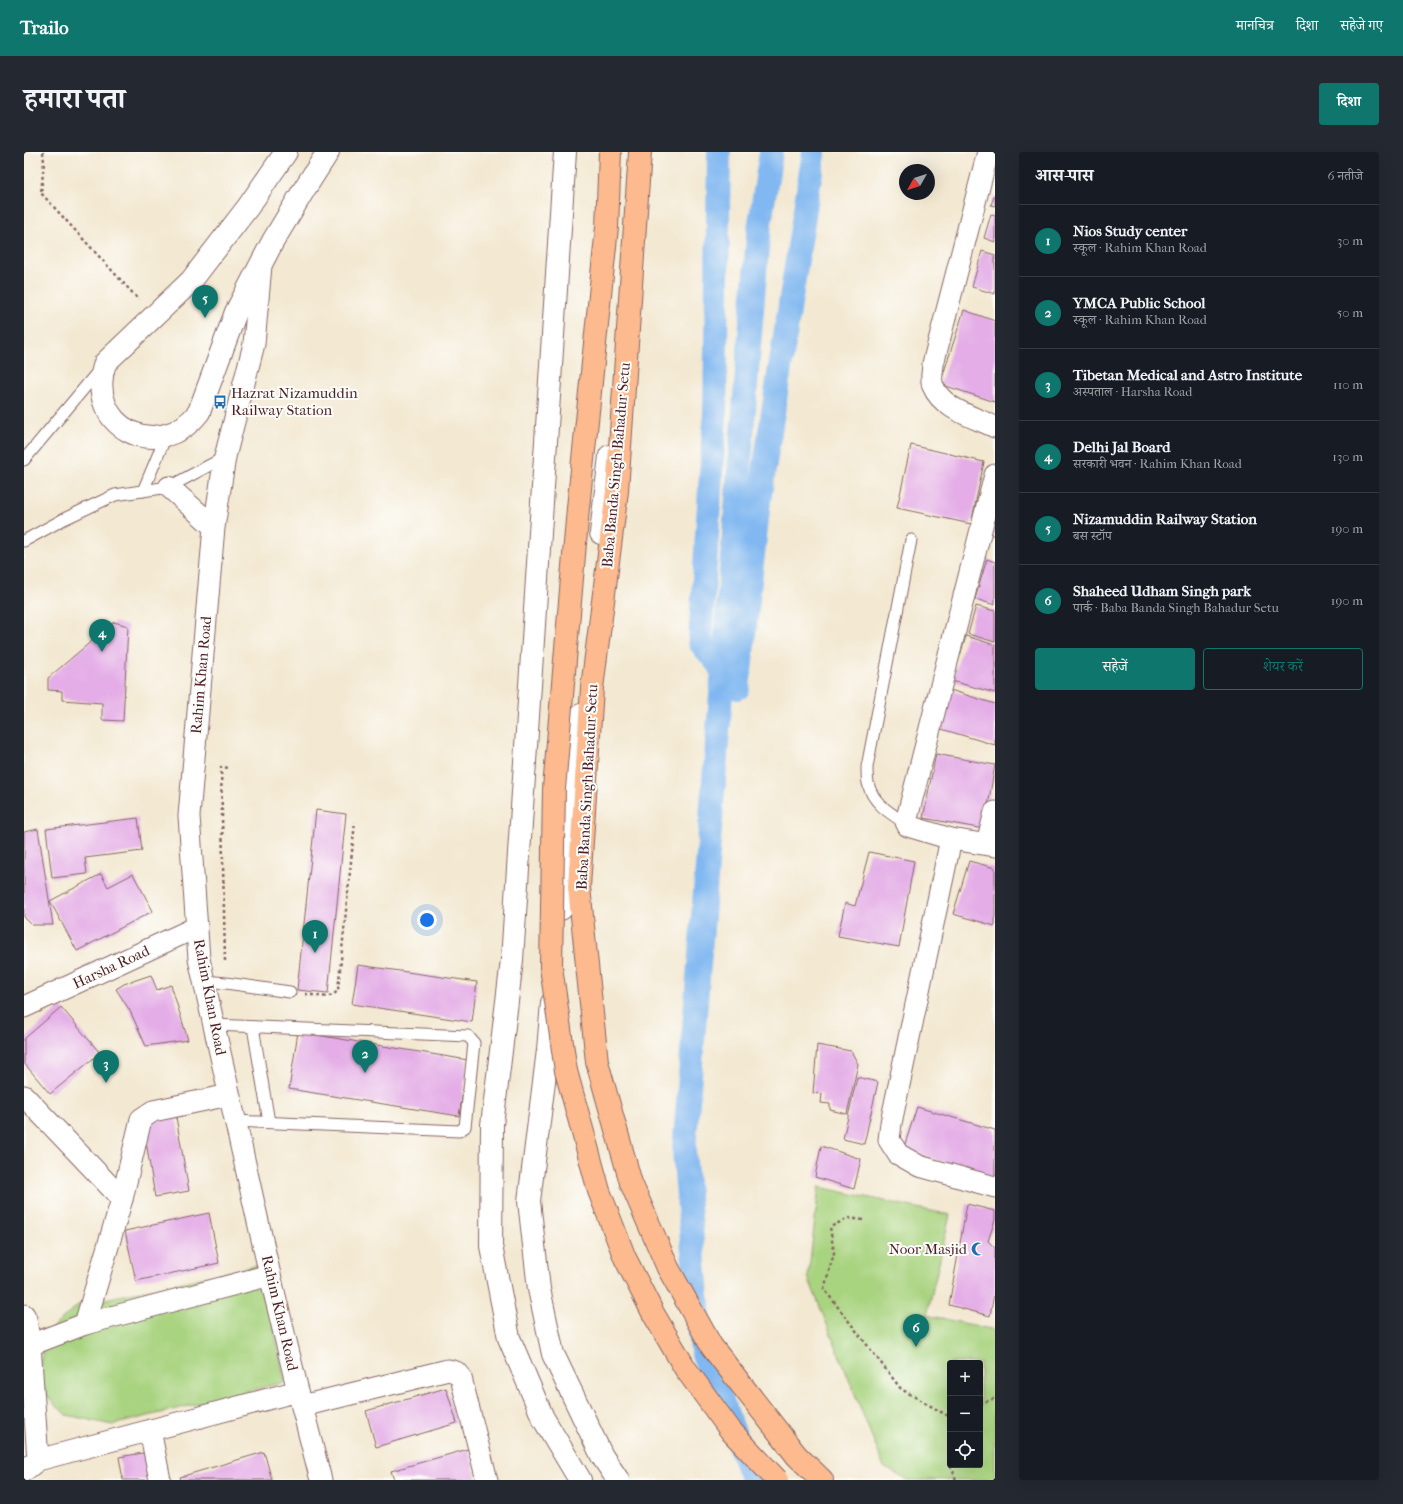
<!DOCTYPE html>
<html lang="hi">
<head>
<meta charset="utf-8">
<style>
	body { margin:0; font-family:"IM FELL French Canon","Noto Serif Devanagari",serif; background:#242831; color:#f1f3f6 }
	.controls { position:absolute; right:12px; bottom:12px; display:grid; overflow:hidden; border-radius:4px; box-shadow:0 4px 16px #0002 }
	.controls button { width:36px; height:36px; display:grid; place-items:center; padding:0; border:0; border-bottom:1px solid #363941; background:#171b24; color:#f1f3f6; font:20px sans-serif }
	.compass { position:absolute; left:875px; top:12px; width:36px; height:36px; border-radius:50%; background:#171b24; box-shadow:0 4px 16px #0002; rotate:231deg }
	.you { position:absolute; left:403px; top:768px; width:14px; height:14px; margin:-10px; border:3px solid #fff; border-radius:50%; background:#1a73e8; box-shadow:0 0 0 6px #1a73e833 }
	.badge { display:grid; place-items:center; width:26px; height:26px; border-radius:50%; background:#0f766e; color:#fff; font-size:13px; font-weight:700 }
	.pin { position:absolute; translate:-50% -33px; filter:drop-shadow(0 1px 2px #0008) }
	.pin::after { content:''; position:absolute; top:21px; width:14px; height:12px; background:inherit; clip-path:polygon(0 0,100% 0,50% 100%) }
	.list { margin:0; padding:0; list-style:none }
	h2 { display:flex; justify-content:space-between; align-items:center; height:52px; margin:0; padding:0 16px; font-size:17px }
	h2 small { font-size:13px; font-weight:400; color:#9ea1a6 }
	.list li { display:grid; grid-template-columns:26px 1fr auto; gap:12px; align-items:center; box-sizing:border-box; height:72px; padding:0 16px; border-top:1px solid #363941 }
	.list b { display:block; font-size:15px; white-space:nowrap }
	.list p { margin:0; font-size:13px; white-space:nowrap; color:#9ea1a6 }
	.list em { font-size:13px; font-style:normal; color:#9ea1a6 }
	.actions { display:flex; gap:8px; padding:12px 16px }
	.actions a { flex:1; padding:9px 0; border:1px solid #0f766e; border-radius:4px; text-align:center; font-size:14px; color:#0f766e }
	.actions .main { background:#0f766e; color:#fff }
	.icon { flex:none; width:22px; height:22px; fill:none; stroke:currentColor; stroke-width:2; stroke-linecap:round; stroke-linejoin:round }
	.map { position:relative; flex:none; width:971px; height:1328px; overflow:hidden; border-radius:4px }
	header { display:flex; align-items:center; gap:24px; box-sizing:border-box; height:56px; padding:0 20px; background:#0f766e; color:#fff }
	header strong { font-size:19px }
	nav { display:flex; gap:22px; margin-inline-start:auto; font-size:14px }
	.intro { display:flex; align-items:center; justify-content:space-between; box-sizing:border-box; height:96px; padding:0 24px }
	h1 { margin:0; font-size:28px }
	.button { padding:10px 18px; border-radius:4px; background:#0f766e; color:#fff; font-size:14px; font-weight:700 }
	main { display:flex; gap:24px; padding:0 24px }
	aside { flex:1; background:#171b24; border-radius:4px; box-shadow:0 4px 16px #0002 }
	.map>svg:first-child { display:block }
	.green { fill:#a8d37f; stroke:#797955; fill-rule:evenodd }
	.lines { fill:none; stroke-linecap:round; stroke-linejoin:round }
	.canal { stroke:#81b8f1; stroke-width:24 }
	.building { fill:#e4ade7 }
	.service-casing { stroke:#856565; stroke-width:13 }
	.minor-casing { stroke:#856565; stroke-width:23 }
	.tertiary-casing { stroke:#856565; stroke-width:24 }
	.trunk-casing { stroke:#856565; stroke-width:24 }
	.path { stroke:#856565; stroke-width:2.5; stroke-dasharray:3 3; stroke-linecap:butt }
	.service { stroke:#fff; stroke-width:11 }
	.minor { stroke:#fff; stroke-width:21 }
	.tertiary { stroke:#fff; stroke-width:22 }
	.trunk { stroke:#fcba8e; stroke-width:22 }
	.trunk-bridge-casing { stroke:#856565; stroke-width:24; stroke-linecap:butt }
	.trunk-bridge { stroke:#fcba8e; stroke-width:22 }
	.labels { text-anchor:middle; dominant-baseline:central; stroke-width:4; stroke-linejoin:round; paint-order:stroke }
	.poi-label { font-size:15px; fill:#4a1f2b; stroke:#fdfcf7; text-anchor:start }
	.street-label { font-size:15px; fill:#4a1f2b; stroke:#fdfcf7 }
</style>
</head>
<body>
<header>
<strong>Trailo</strong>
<nav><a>मानचित्र</a><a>दिशा</a><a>सहेजे गए</a></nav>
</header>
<div class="intro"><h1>हमारा पता</h1><a class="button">दिशा</a></div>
<main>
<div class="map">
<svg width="971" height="1328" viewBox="0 0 971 1328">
	<rect width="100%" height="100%" fill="#fdfcf7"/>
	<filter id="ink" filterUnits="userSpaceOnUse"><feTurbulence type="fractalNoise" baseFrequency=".025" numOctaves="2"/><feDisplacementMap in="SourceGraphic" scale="8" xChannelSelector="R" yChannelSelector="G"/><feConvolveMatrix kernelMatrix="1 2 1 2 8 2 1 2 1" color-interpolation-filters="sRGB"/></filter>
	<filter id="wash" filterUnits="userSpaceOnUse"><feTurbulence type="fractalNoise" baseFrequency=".012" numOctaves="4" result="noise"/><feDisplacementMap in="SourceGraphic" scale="16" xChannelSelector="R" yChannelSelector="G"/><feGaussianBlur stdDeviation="0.9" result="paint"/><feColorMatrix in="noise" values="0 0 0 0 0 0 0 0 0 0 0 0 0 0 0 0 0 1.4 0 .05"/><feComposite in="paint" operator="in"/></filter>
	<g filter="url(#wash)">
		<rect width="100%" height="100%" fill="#f3e8d1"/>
		<g class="green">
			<path d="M795 1035 926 1063 903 1163 971 1178V1328H883L860 1315 784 1125ZM926 1211H956V1313H926Z"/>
			<path d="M237 1113 261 1230 88 1273 43 1263 27 1249 13 1225 19 1198 28 1176 54 1153Z"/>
		</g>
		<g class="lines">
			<g class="canal">
				<path d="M695 0 691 261 676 490 714 536 735 349 790 0"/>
				<path d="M729 1328 678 1199 660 999 734 84 747 0"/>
			</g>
		</g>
		<g id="blocks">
			<g class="building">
				<path d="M971 41V54L967 53Z"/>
				<path d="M967 62 971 63V90L960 86Z"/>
				<path d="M958 99 971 103V142L948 135Z"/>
				<path d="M940 158 971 169V250L916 232Z"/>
				<path d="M887 293 960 310 947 372 873 356Z"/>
				<path d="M971 363V384L965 382Z"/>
				<path d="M963 407 971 410V453L951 447Z"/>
				<path d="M952 454 971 459V490L944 482Z"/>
				<path d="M90 470 104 474 99 569 78 568V551L38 548V539L24 538V526Z"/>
				<path d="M942 484 971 493V541L928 529Z"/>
				<path d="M926 538 971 552V593L914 576Z"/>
				<path d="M912 602 971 613 960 677 899 666Z"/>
				<path d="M292 658 322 662 304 841 273 838Z"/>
				<path d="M114 666 118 699 61 706 63 722 28 726 22 677Z"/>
				<path d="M14 677 29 773H8L0 765V680Z"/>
				<path d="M845 700 890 709 875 795 814 784 821 751 831 754Z"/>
				<path d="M945 709 971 716V774L929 762Z"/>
				<path d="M77 722 84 735 109 722 129 759 53 799 26 749Z"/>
				<path d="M334 813 453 830 448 870 328 852Z"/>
				<path d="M127 823 133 838 147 833 164 888 122 894 106 859 92 837 100 832Z"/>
				<path d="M37 855 76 901 26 942 0 911V887Z"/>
				<path d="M274 880 444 908 435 964 265 937Z"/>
				<path d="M793 893 827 899 834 912 823 962 806 958V952L797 951 798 942 789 941Z"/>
				<path d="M833 925 854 930 840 992 819 987Z"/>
				<path d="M893 955 971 978V1025L879 998Z"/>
				<path d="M152 965 165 1039 131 1045 119 971Z"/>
				<path d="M797 994 837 1007 830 1037 791 1025Z"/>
				<path d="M943 1052 971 1059V1068L964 1089 971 1096V1137L966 1164 925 1153Z"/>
				<path d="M185 1061 195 1111 112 1129 101 1079Z"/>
				<path d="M422 1236 433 1271 352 1295 342 1259Z"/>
				<path d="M444 1297 453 1328H370L367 1319Z"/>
				<path d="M125 1300 130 1328H99L95 1305Z"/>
				<path d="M240 1300 248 1328H157L156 1325Z"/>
			</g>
		</g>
	</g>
	<g filter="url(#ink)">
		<use href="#blocks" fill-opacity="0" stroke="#856565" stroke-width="1"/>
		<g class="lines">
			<g class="service-casing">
				<g id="service">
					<path d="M0 308 77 216"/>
					<path d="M119 339 142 284"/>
					<path d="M0 389 40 367 91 343 145 335 201 305"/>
					<path d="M883 672C867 662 848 651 844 631 843 626 843 620 843 615L887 388"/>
					<path d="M181 829 202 831 266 840"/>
					<path d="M190 873 444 884 450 891 441 975 435 979 211 969"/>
					<path d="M229 875 245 970"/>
				</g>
			</g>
			<g class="minor-casing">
				<g id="minor">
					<path d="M964 0 909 212C909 218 906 228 909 234 918 257 950 265 971 275"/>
					<path d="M237 113 230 192 201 305 190 375 165 664 175 807 246 1123 274 1239 297 1328"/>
					<path d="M971 323 882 670 884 674 927 687 867 971 865 988 874 1002 895 1014 971 1035"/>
					<path d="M145 335 190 375"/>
					<path d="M927 687 971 694"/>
					<path d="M963 692 971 660"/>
					<path d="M0 855 173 775"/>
					<path d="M0 944 98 1047"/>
					<path d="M0 1163 2 1167 6 1193 14 1308"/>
					<path d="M61 1172 98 1047 117 967 129 959 205 943"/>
					<path d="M6 1193 61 1172 246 1123"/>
					<path d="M278 1254 424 1218 432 1220 437 1226 463 1328"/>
					<path d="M126 1278 136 1328"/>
					<path d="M0 1319 14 1308 274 1239"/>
				</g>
			</g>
			<g class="tertiary-casing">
				<g id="tertiary">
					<path d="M262 0 224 55 167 129 81 211C60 274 134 313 175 260L212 160 249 89 281 36 304 0"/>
					<path d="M541 0 488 808 468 973 467 1094 485 1186 519 1266 556 1328"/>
					<path d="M577 381 586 304"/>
					<path d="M537 757 557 563"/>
					<path d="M528 851 524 898 505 1049 515 1137 529 1202 578 1304 594 1328"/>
				</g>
			</g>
			<g class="trunk-casing">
				<path id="trunk" d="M616 0 593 339 568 536 555 735 573 910 607 1031 644 1116 688 1195 773 1304 798 1328"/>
			</g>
			<g class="path">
				<path d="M19 0 20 10 17 41 115 148"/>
				<path d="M201 809 197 615 205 616"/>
				<path d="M281 842C293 843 306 849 314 838L331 670"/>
				<path d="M839 1068 825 1066 806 1075 810 1101 800 1137 877 1237 926 1265"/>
				<path d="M956 1252 971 1246"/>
				<path d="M927 1313 932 1328"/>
			</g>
			<use href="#service" class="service"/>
			<use href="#minor" class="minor"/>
			<use href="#tertiary" class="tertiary"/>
			<use href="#trunk" class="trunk"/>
			<g class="trunk-bridge-casing">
				<path id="trunk-bridge" d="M586 0 583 75 554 356 530 637 527 815 542 919 575 1039 601 1106 629 1161 661 1216 707 1279 753 1328"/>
			</g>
			<use href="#trunk-bridge" class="trunk-bridge"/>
		</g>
	</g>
	<defs>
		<g id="bus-bare" transform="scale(1.08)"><path d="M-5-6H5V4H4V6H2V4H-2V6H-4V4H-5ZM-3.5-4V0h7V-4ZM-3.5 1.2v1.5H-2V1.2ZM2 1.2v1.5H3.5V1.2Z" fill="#1f6fb2" stroke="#fdfcf7" stroke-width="2.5" paint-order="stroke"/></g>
		<g id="mosque-bare" transform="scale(1.08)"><path d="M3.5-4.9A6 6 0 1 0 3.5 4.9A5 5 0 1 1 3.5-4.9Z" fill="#1f6fb2" stroke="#fdfcf7" stroke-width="2.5" paint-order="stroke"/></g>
	</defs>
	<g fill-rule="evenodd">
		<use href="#bus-bare" x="196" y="250"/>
		<use href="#mosque-bare" x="954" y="1097"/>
	</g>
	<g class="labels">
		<g class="poi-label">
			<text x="207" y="241">Hazrat Nizamuddin<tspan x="207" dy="17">Railway Station</tspan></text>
			<text x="943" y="1097" text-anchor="end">Noor Masjid</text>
		</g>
		<g class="street-label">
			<text transform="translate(592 313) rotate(-85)">Baba Banda Singh Bahadur Setu</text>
			<text transform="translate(177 523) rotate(-85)">Rahim Khan Road</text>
			<text transform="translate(563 635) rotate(-87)">Baba Banda Singh Bahadur Setu</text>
			<text transform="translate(87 815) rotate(-25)">Harsha Road</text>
			<text transform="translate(186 845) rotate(79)">Rahim Khan Road</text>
			<text transform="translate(256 1161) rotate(77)">Rahim Khan Road</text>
		</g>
	</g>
</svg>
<div class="controls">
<button>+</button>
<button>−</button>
<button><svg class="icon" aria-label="locate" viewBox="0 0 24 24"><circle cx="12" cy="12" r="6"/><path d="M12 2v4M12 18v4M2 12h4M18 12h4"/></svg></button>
</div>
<svg class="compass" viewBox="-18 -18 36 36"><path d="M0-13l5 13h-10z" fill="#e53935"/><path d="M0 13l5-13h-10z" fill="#9ea1a6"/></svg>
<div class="you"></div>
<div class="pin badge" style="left:291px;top:801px">1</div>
<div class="pin badge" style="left:341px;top:921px">2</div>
<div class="pin badge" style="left:82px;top:931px">3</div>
<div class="pin badge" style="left:78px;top:500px">4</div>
<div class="pin badge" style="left:181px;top:166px">5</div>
<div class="pin badge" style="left:892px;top:1195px">6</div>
</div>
<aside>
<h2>आस-पास<small>6 नतीजे</small></h2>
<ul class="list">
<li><span class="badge">1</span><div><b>Nios Study center</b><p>स्कूल · Rahim Khan Road</p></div><em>30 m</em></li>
<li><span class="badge">2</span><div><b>YMCA Public School</b><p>स्कूल · Rahim Khan Road</p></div><em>50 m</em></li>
<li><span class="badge">3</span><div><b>Tibetan Medical and Astro Institute</b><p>अस्पताल · Harsha Road</p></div><em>110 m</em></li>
<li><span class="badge">4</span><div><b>Delhi Jal Board</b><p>सरकारी भवन · Rahim Khan Road</p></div><em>130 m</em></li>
<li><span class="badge">5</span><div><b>Nizamuddin Railway Station</b><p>बस स्टॉप</p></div><em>190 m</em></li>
<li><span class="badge">6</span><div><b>Shaheed Udham Singh park</b><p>पार्क · Baba Banda Singh Bahadur Setu</p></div><em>190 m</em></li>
</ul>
<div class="actions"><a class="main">सहेजें</a><a>शेयर करें</a></div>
</aside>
</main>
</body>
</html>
